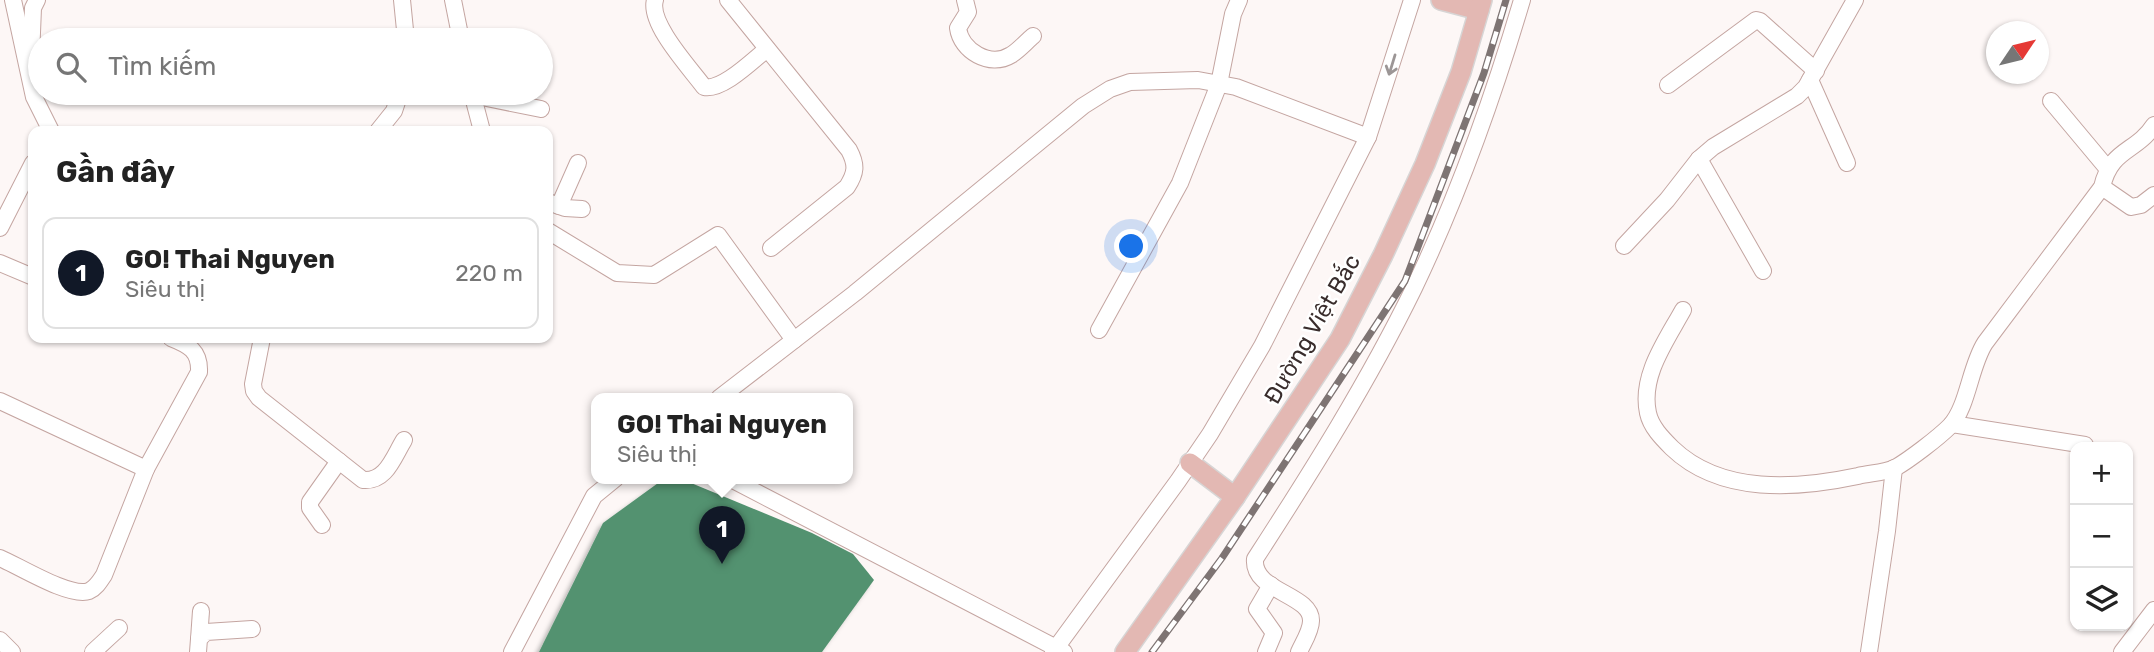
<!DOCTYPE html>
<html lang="vi">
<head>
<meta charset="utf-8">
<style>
	body { margin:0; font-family:Rubik,sans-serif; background:#f2f2f2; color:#222 }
	.controls { position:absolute; right:21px; bottom:21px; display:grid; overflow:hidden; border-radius:14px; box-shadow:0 2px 5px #0004 }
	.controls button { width:63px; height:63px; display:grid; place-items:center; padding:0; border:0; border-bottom:2px solid #e0e0e0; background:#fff; color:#222; font:35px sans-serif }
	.compass { position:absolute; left:1986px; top:21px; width:63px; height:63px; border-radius:50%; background:#fff; box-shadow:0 2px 5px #0004; rotate:55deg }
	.you { position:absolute; left:1132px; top:247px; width:24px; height:24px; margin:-18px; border:5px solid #fff; border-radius:50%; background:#1a73e8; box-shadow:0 0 0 10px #1a73e833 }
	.badge { display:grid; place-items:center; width:46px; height:46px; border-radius:50%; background:#111827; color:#fff; font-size:23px; font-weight:700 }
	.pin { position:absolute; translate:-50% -58px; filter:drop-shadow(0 2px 4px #0008) }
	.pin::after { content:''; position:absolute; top:37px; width:24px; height:21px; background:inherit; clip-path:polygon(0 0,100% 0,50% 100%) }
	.popup { position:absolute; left:591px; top:393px; width:262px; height:91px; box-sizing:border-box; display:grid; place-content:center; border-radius:14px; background:#fff; filter:drop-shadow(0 2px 5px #0005); font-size:23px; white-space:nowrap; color:#767676 }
	.popup b { font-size:26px; color:#222 }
	.popup::after { content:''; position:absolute; left:50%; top:100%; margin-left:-14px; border:14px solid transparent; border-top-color:#fff }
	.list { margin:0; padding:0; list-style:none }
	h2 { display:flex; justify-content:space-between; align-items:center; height:91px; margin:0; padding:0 28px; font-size:30px }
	h2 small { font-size:23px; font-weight:400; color:#767676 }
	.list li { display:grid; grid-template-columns:46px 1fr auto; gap:21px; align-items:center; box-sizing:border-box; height:112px; margin:0 14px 14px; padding:0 14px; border:2px solid #e0e0e0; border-radius:14px }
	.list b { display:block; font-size:26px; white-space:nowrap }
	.list p { margin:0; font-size:23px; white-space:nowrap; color:#767676 }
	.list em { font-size:23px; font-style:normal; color:#767676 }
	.icon { flex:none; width:38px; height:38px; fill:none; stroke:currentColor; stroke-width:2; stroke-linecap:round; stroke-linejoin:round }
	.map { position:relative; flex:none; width:2154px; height:652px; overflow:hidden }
	.search { position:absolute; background:#fff; box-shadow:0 2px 5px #0004; left:28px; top:28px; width:525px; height:77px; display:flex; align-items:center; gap:18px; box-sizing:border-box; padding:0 24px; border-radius:38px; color:#767676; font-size:26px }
	.panel { position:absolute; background:#fff; box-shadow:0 2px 5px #0004; left:28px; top:126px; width:525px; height:217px; border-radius:14px }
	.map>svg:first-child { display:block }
	.building { fill:#539270; filter:url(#shadow) }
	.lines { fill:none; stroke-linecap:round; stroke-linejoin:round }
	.minor-casing { stroke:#c4a5a1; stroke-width:18 }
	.major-casing { stroke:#d7d5d5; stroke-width:22 }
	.minor { stroke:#fff; stroke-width:16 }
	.major { stroke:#e3b8b3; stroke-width:19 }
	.rail-casing { stroke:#7e7473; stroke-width:7 }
	.rail { stroke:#fff; stroke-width:4.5; stroke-dasharray:13; stroke-linecap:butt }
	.oneway { stroke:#9c9696 }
	.labels { text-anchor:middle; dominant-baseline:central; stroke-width:5; stroke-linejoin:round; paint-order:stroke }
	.street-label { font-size:23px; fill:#392d2c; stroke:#fff }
</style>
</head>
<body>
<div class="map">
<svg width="2154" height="652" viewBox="0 0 2154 652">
	<defs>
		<filter id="shadow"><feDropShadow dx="-4.5" dy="4.5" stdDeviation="2" flood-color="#0004"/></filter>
	</defs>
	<rect width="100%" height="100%" fill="#fdf7f6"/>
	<path class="building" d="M665 478H679L812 533 853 554 874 580 822 652H539L603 523Z"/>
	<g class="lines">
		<g class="minor-casing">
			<g id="minor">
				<path d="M13 0 34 97 51 131"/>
				<path d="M402 0 406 40"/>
				<path d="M453 0 461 40"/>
				<path d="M655 0C648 23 690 68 704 87 722 91 752 61 767 49"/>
				<path d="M728 0 849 150C857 165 856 173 847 187L771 248"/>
				<path d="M965 0 968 12 958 28C961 51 990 68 1011 55 1018 51 1026 42 1033 36"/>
				<path d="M31 57 33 8 37 0"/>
				<path d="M1810 80 1847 163"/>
				<path d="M1668 85 1756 20 1760 21 1816 71"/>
				<path d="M472 93 482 131"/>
				<path d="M472 95 541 109"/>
				<path d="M2051 101 2107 168"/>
				<path d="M378 131 394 111 400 93"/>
				<path d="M1699 159 1763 271"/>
				<path d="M2102 187 2131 207 2141 205 2154 195"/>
				<path d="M548 202 565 208 582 209"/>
				<path d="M559 206 578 163"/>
				<path d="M0 228 33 163"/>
				<path d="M548 231 617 273 654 275 718 235 794 340"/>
				<path d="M1624 246 1667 200 1699 159 1713 147 1797 96 1806 87 1855 0"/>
				<path d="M0 263 33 277"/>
				<path d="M1683 310C1666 341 1640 376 1648 413 1651 427 1662 438 1672 448 1721 495 1797 489 1858 476 1870 473 1884 473 1895 468 1909 460 1938 438 1950 426 1968 407 1970 366 1985 343L2102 187C2111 148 2136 153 2154 125"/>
				<path d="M1099 330 1180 183 1219 84 1233 14 1239 0"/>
				<path d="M262 338 253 384 254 391 259 398 363 480C386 482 393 458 404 440"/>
				<path d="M719 398 855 293 1083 106 1110 89 1130 82 1198 80 1236 87 1368 137"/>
				<path d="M0 401 146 469"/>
				<path d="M1952 424 2085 445"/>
				<path d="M729 478 1064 652"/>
				<path d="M322 525 310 508V502L339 461"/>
				<path d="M0 558C19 566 70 598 89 591 96 588 100 581 104 575L146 469 199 372C200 351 189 345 171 338"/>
				<path d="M199 639 201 611"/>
				<path d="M0 640 12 652"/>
				<path d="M93 652 119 628"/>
				<path d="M198 652 199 639 206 632 252 629"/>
				<path d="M512 652 594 496 616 478"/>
				<path d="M1053 652 1178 481 1210 434 1262 346 1368 137 1412 0"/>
				<path d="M1266 652 1274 633 1257 609 1271 585"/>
				<path d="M1299 652C1303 643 1311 631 1311 621 1312 594 1252 592 1255 559 1312 471 1368 382 1414 288 1458 196 1493 98 1522 0"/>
				<path d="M1869 652 1887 531 1894 468"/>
				<path d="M2122 652 2154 610"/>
			</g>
		</g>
		<g class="major-casing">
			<g id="major">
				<path d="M1441 0 1479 10"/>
				<path d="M1190 463 1235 497"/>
				<path d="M1125 652 1235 497 1340 339 1383 255 1425 164 1461 72 1482 0"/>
			</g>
		</g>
		<use href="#minor" class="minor"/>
		<use href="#major" class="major"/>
		<g class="rail-casing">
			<path id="rail" d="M1152 652 1222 558 1405 281 1484 73 1506 0"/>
		</g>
		<use href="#rail" class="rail"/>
	</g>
	<defs><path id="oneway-shaft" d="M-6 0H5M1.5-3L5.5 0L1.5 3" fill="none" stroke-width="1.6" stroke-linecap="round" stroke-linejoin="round" transform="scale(1.75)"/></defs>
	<use class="oneway" href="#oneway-shaft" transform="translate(1392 65) rotate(107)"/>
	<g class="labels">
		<g class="street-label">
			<text transform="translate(1312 329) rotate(-60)">Đường Việt Bắc</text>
		</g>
	</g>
</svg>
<div class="controls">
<button>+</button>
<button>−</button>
<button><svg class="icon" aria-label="layers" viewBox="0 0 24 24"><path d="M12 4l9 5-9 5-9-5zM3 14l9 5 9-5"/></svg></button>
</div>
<svg class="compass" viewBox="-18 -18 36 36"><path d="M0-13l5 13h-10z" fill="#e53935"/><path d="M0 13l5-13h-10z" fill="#767676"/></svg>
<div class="you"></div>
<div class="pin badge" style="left:722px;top:564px">1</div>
<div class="popup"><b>GO! Thai Nguyen</b>Siêu thị</div>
<div class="search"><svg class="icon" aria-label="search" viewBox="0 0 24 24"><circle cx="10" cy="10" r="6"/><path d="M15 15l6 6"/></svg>Tìm kiếm</div>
<section class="panel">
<h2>Gần đây<small></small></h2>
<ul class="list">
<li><span class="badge">1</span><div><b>GO! Thai Nguyen</b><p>Siêu thị</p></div><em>220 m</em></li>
</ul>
</section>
</div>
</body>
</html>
